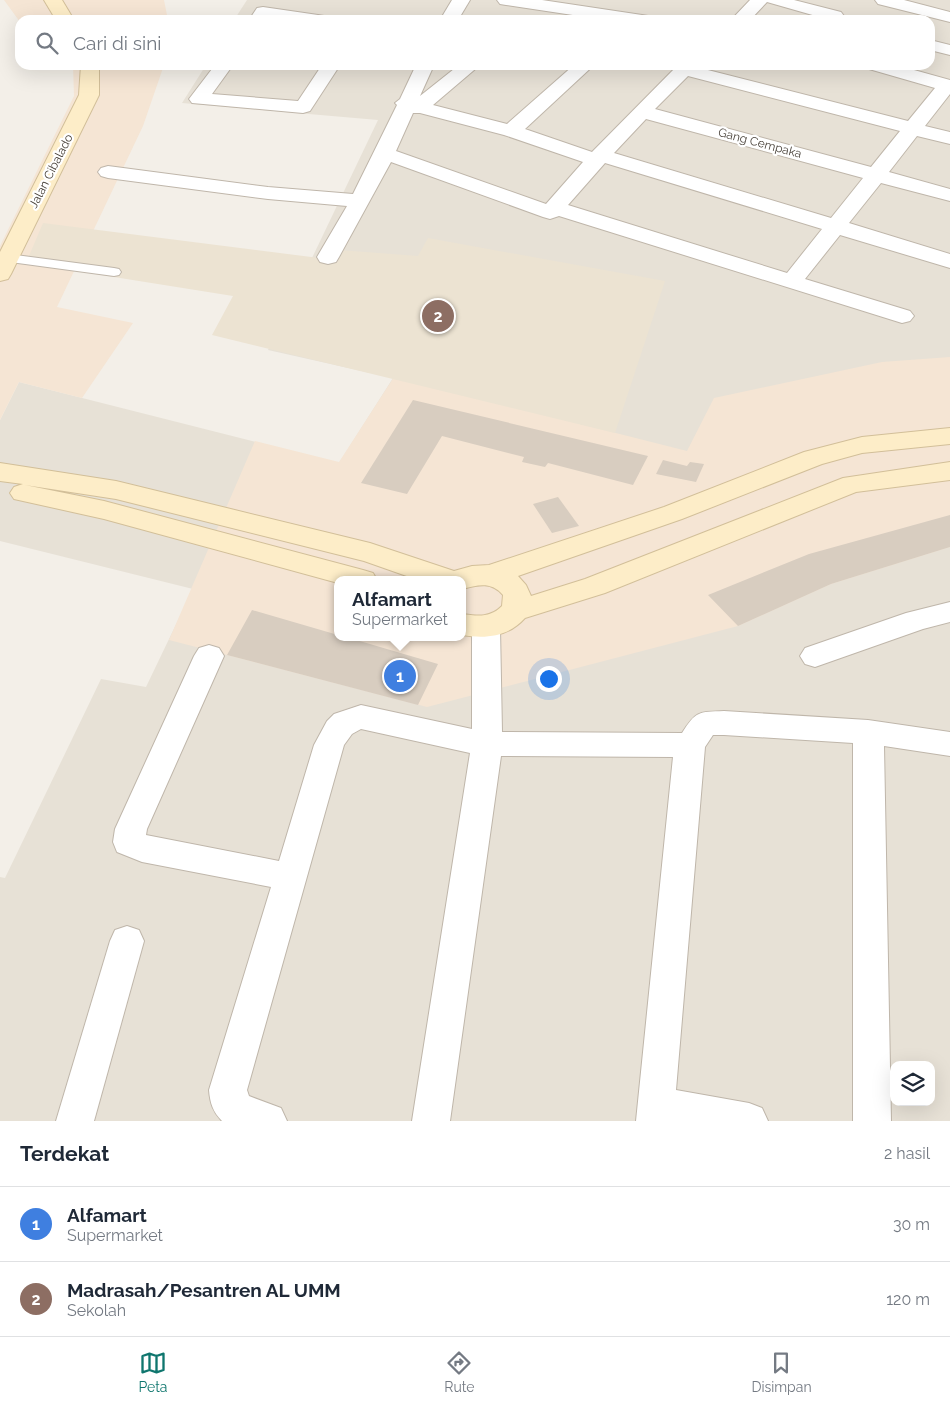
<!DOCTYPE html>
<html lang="id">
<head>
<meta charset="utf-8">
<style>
	body { margin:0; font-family:Raleway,sans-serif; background:#f2f2f3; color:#1f2937 }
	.controls { position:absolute; right:15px; bottom:15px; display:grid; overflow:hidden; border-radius:10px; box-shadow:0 5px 20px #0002 }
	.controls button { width:45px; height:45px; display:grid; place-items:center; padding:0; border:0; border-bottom:1px solid #e0e1e3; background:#fff; color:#1f2937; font:25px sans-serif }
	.you { position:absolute; left:548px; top:678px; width:18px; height:18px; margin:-12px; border:4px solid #fff; border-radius:50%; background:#1a73e8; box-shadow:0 0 0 8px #1a73e833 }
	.badge { display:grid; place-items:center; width:32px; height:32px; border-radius:50%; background:#0f766e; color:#fff; font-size:16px; font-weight:700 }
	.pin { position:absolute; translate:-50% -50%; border:2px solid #fff; box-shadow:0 1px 5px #0006 }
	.popup { position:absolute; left:334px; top:576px; width:132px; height:65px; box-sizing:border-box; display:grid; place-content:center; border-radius:10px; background:#fff; filter:drop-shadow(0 1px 4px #0005); font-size:16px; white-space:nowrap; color:#747a83 }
	.popup b { font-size:19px; color:#1f2937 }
	.popup::after { content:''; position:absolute; left:50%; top:100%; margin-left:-10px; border:10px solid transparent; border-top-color:#fff }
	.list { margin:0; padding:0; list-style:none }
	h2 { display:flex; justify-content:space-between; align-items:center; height:65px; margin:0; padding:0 20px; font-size:21px }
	h2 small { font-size:16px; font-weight:400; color:#747a83 }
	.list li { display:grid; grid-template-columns:32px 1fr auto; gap:15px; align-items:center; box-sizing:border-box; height:75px; padding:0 20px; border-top:1px solid #e0e1e3 }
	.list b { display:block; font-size:19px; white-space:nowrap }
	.list p { margin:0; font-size:16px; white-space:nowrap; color:#747a83 }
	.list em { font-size:16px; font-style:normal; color:#747a83 }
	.icon { flex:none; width:28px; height:28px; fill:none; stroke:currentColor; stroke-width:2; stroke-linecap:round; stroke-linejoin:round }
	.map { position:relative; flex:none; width:950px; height:1121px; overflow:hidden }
	.search { position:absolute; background:#fff; box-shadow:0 5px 20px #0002; left:15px; right:15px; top:15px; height:55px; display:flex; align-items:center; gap:12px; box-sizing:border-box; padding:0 18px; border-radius:15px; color:#747a83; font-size:19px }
	.sheet { height:215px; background:#fff }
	nav { display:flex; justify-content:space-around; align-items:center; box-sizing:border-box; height:70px; border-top:1px solid #e0e1e3; background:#fff; font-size:14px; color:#747a83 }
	nav a { display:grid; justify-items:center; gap:2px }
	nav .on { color:#0f766e }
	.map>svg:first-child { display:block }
	.residential { fill:#e7e1d6; fill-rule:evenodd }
	.commercial { fill:#f5e5d4; fill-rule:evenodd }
	.education { fill:#ece3d2 }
	.building { fill:#d8cdc0 }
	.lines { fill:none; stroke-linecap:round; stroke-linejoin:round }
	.lane-casing { stroke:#bfb6aa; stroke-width:2 }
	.street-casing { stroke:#bfb6aa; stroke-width:2 }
	.secondary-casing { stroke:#d2bf99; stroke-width:2 }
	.lane { fill:#fff; fill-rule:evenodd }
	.street { fill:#fff; fill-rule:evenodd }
	.secondary { fill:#fdedc8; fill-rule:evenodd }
	.labels { text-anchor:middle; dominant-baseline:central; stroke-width:4.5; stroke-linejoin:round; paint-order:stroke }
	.far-street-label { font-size:12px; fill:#463f37; stroke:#fff }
</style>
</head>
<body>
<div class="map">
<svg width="950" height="1121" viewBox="0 0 950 1121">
	<rect width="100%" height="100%" fill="#f3efe8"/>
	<path class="residential" d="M247 0H950V1121H0V877L5 878 101 679 146 687 193 589 0 541V420L19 382 339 463 393 378 268 350 378 120 182 103 206 65H930V20H234ZM338 580H462V637H338ZM894 1065H931V1102H894Z"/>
	<g class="commercial">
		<path d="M4 0H164L168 20H20V22Z"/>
		<path d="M73 65H164L143 126 57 307 133 323 82 398 19 382 0 420V246L74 96Z"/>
		<path d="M950 357V547L831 584 738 626 427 707 169 640 255 441 339 462 394 377 687 451 714 398 882 362ZM338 580H462V637H338Z"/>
	</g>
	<path class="education" d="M43 223 335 260 339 250 418 256 428 238 665 281 615 433 212 335 233 296 26 263Z"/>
	<g class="building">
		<path d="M413 400 648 456 633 485 548 463 545 467 522 462 524 457 442 436 407 494 361 483Z"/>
		<path d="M663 460 687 466 690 462 704 464 696 482 656 474Z"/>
		<path d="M558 497 579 526 552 533 533 504Z"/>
		<path d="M950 515V547L831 584 738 626 708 595 809 554Z"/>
		<path d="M252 610 338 635V637H346L438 664 418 705 227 655Z"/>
	</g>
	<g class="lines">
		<g class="lane-casing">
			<path id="lane" d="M8 254 114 268 119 269 121 272 119 275 114 276 3 261 1 258 3 255Z"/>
		</g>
		<g class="street-casing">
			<g id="street">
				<path d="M452 0H470L458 20H440Z"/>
				<path d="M497 0H542L642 15 648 16 651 20H606L506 5 500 4Z"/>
				<path d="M750 0H794L841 12 844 16 841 20H830L767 2 750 20H731Z"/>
				<path d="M875 0H904L950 12V22L878 4Z"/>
				<path d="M263 7 318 15 324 16 327 20H282L268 18 267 20H249L257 8Z"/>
				<path d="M930 40 950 45V55L930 50Z"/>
				<path d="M215 65H233L212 94 298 101 322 65H340L310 111 303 113 192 103 189 99Z"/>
				<path d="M416 65H434L420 96 459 65H480L433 105 507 124 574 65H594L525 129 592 152 678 65H697L696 67 908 121 935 88 869 69 867 65H896L950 80V94L925 126 950 132V144L917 136 889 172 950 189V201L881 183 849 223 950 254V268L840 235 805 279 910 311 914 316 910 321 902 323 559 216 550 219 543 217 391 162 339 257 336 262 328 264 320 262 317 257 347 206 268 199 108 178 101 176 98 172 101 168 108 166 268 187 353 194 397 105 395 103 400 99ZM688 76 900 131 871 167 655 109ZM413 113H420L504 135 583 162 546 204 396 151ZM646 119 863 178 831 218 614 153ZM605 163 822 229 787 273 568 205Z"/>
				<path d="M950 602V622L923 629 815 667 805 664 800 656 805 648 906 613Z"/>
				<path d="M486 617 496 620 500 628 502 732 682 733C696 711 698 712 724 711L868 720 950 732V756L884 746 891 1121H853V743L724 735H713L705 747 676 1090 749 1103 762 1108 768 1121H636L673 757 501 756 450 1121H412L470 753 361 729 352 734 344 745 247 1090 249 1096 281 1108 287 1121H222C213 1112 210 1103 209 1090L271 887 142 862 117 852 113 842 115 829 194 656 199 648 209 645 219 648 224 656 147 829 146 835 279 861 314 745 327 721 334 714 361 705 472 729V628L476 620Z"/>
				<path d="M127 926 139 930 144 941 94 1121H56L110 941 115 930Z"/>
			</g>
		</g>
		<g class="secondary-casing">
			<g id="secondary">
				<path d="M44 0H62L74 20H56Z"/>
				<path d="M81 65H99V95L11 274 8 279 0 281V252L79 95Z"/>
				<path d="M950 428V444L862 453 822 464 682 519 518 576 526 585 531 596 585 579 843 478 950 462V480L856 492 605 593 525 618C508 637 486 639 462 635V614C478 616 490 618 502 606L503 595C491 581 478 585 462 589V580H418L364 561 116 499 25 485 104 501 363 570 373 573 377 580H338V583L104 519 14 499 10 493 14 487 23 484 0 481V463L116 481 370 543 454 571 472 566 489 565 664 507 804 452 862 437Z"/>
			</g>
		</g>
		<use href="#lane" class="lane"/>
		<use href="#street" class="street"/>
		<use href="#secondary" class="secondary"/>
	</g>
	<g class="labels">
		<g class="far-street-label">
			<text transform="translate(760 143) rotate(15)">Gang Cempaka</text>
			<text transform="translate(51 171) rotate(-63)">Jalan Cibalado</text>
		</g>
	</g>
</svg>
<div class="controls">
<button><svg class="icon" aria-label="layers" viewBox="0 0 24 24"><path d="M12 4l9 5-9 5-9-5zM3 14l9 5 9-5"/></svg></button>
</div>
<div class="you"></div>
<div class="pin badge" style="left:400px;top:676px;background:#3f7fe0">1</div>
<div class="popup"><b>Alfamart</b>Supermarket</div>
<div class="pin badge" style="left:438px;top:316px;background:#8d6e63">2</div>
<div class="search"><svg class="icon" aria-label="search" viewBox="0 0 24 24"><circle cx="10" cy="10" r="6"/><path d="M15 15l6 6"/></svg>Cari di sini</div>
</div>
<section class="sheet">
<h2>Terdekat<small>2 hasil</small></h2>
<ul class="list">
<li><span class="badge" style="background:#3f7fe0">1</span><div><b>Alfamart</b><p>Supermarket</p></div><em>30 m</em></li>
<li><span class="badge" style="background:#8d6e63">2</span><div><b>Madrasah/Pesantren AL UMM</b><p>Sekolah</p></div><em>120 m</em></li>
</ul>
</section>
<nav>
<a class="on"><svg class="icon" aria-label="map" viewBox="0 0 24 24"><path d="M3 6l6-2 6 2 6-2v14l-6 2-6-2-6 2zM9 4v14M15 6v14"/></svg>Peta</a>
<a><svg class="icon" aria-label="directions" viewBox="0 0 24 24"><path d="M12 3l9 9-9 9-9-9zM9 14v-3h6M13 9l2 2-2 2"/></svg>Rute</a>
<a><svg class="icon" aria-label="saved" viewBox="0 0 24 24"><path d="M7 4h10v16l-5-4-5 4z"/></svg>Disimpan</a>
</nav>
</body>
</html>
